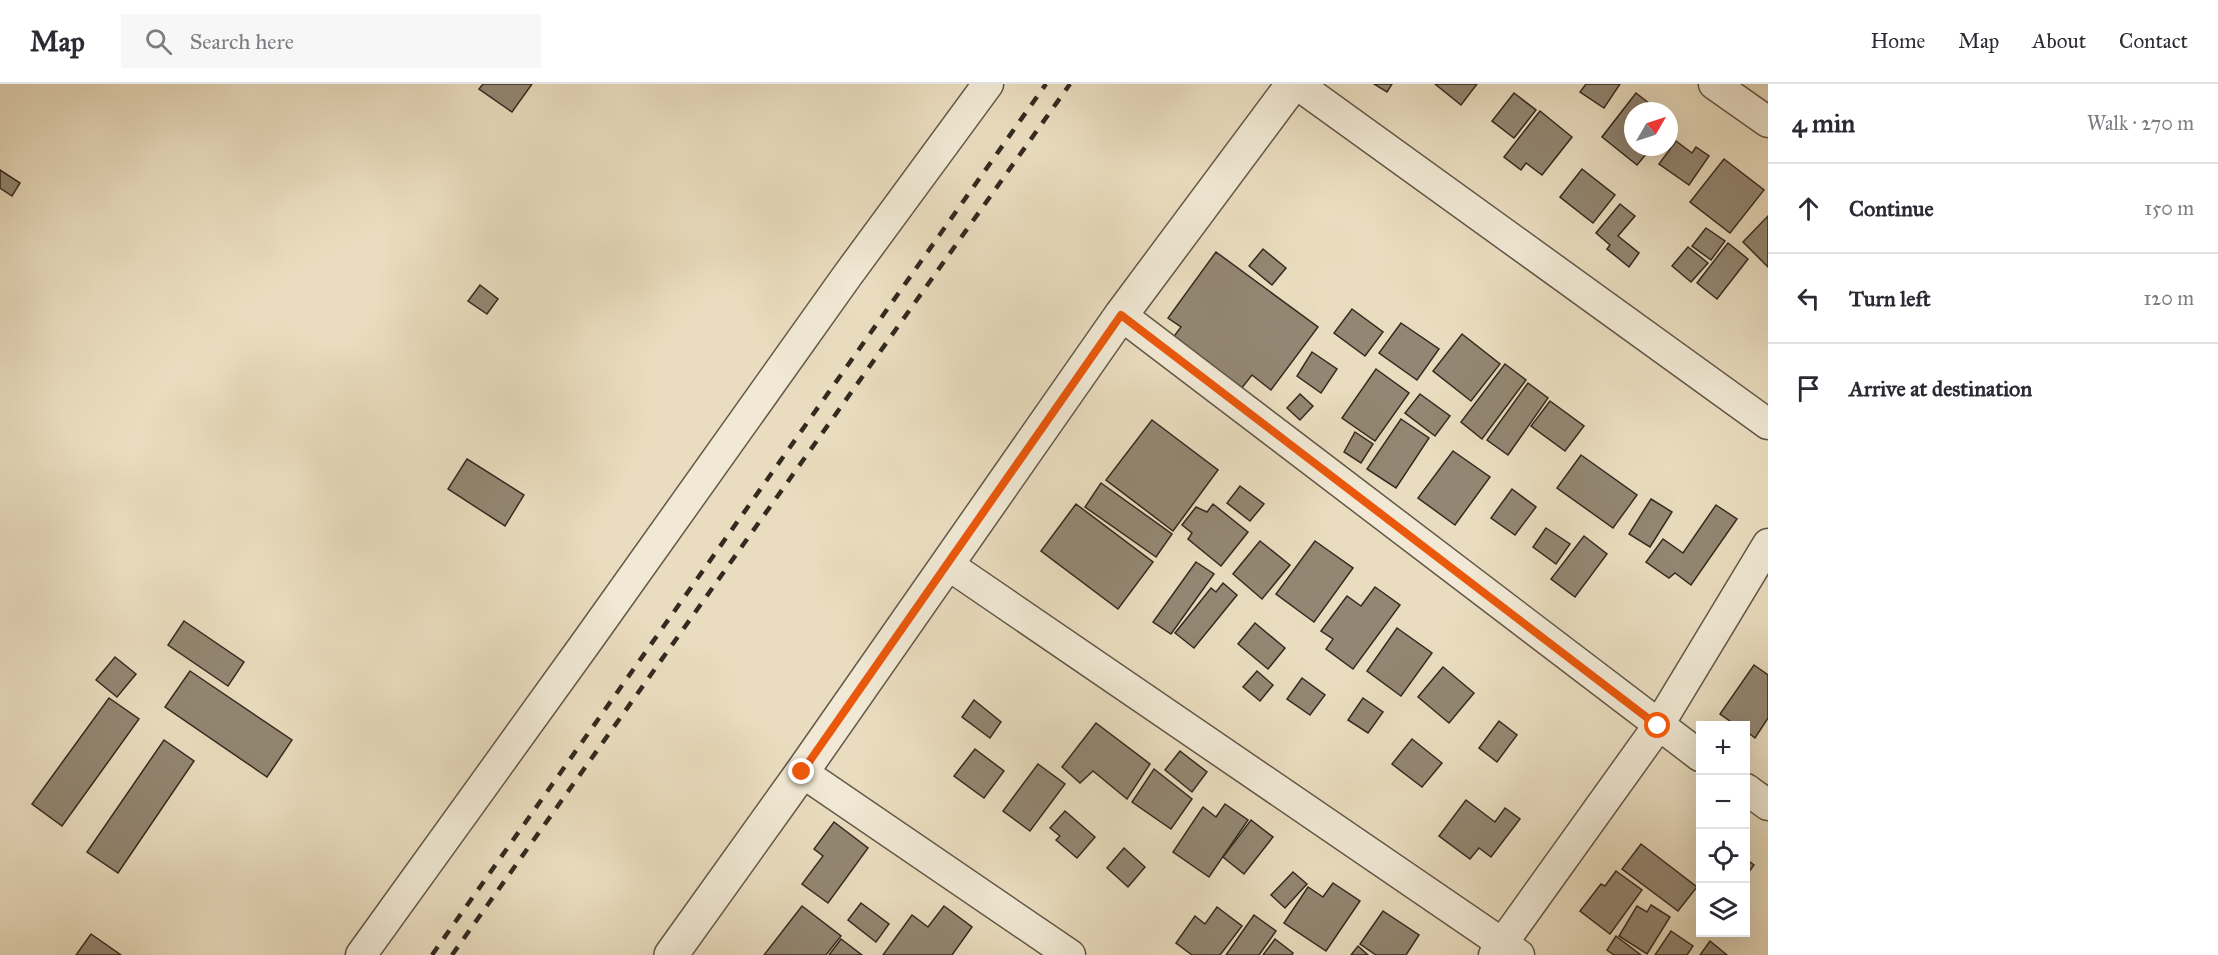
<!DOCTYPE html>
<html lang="en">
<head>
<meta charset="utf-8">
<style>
	body { margin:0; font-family:"IM FELL Great Primer",serif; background:#f7f7f7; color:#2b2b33 }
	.controls { position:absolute; right:18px; bottom:18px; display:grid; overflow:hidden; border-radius:0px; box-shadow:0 6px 24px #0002 }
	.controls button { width:54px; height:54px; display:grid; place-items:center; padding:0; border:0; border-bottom:2px solid #e1e1e2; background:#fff; color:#2b2b33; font:30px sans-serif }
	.compass { position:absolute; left:1624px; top:18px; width:54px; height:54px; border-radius:50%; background:#fff; box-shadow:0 6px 24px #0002; rotate:51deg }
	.stop { position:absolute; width:18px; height:18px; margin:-14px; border:4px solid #ea580c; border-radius:50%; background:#fff }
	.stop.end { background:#ea580c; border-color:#fff; box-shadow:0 2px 6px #0008 }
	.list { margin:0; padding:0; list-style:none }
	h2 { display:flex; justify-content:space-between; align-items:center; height:78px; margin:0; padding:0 24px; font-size:26px }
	h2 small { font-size:20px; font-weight:400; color:#7c7c81 }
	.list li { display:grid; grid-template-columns:39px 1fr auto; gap:18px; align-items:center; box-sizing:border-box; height:90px; padding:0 24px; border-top:2px solid #e1e1e2 }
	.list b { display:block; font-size:22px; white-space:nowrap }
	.list em { font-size:20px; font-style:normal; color:#7c7c81 }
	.icon { flex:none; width:33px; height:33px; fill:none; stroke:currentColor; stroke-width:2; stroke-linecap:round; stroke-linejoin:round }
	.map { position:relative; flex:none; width:1768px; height:871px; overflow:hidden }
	header { display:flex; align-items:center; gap:36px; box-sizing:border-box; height:84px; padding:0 30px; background:#fff; border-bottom:2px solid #e1e1e2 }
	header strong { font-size:28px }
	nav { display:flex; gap:33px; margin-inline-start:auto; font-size:21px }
	.search { width:420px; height:54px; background:#f7f7f7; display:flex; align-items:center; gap:15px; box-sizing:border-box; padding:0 21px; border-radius:0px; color:#7c7c81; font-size:22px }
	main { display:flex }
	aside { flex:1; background:#fff }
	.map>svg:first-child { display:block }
	.building { fill:#938773; stroke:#342a20; stroke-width:1.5 }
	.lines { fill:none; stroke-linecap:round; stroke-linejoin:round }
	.minor-casing { stroke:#625748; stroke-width:33 }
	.tertiary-casing { stroke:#625748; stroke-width:36 }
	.minor { stroke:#f1e9d5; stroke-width:30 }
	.tertiary { stroke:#f1e9d5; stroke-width:33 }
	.rail { stroke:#342a20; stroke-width:4.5; stroke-dasharray:10 10; stroke-linecap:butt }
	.route { stroke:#ea580c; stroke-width:8 }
</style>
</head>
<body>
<header>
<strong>Map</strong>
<div class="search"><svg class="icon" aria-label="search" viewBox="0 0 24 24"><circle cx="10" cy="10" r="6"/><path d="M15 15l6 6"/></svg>Search here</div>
<nav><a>Home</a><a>Map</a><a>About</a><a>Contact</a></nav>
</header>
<main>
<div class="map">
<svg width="1768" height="871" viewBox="0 0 1768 871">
	<rect width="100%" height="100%" fill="#eaddbf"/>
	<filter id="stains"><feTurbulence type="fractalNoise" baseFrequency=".00333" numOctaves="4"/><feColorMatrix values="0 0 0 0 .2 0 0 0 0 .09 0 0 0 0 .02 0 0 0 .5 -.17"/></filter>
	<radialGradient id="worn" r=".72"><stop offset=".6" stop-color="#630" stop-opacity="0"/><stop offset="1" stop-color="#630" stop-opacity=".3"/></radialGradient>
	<g class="building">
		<path d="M483 0H532L512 28 479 5Z"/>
		<path d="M1374 0H1392L1387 8Z"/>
		<path d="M1435 0H1477L1461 21Z"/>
		<path d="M1586 0H1620L1604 24 1580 8Z"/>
		<path d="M1514 9 1536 26 1514 54 1492 37Z"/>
		<path d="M1636 9 1659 27H1633V63H1652L1637 81 1602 53Z"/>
		<path d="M1540 27 1572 53 1542 91 1526 79 1521 86 1504 73Z"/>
		<path d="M1676 57 1692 69 1696 63 1709 72 1689 101 1659 80Z"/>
		<path d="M1724 75 1764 106 1730 149 1690 118Z"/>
		<path d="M1582 85 1615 111 1593 139 1560 113Z"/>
		<path d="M0 86 20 99 12 112 0 104Z"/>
		<path d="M1620 120 1635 132 1618 152 1639 169 1629 183 1607 165 1610 161 1596 149Z"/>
		<path d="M1768 132V183L1743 158Z"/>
		<path d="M1706 144 1725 157 1711 176 1692 162Z"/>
		<path d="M1728 159 1748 175 1717 215 1697 199Z"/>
		<path d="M1688 163 1708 179 1691 198 1672 182Z"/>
		<path d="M1263 165 1286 184 1272 201 1249 182Z"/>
		<path d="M1216 168 1318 243 1271 306 1252 291 1241 305 1172 255 1181 243 1168 234Z"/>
		<path d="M480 201 498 215 487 230 468 217Z"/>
		<path d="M1352 225 1383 248 1365 272 1334 249Z"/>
		<path d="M1401 239 1439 265 1417 296 1379 269Z"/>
		<path d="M1462 250 1500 280 1471 317 1433 287Z"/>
		<path d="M1312 268 1337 285 1321 309 1297 292Z"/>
		<path d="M1505 280 1526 296 1482 355 1461 338Z"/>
		<path d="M1376 285 1409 309 1375 357 1342 334Z"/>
		<path d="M1528 299 1548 314 1508 371 1487 356Z"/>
		<path d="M1300 310 1313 322 1300 336 1287 324Z"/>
		<path d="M1420 310 1450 332 1435 352 1405 329Z"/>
		<path d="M1550 317 1584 342 1565 367 1531 342Z"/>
		<path d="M1401 335 1429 354 1396 404 1367 385Z"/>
		<path d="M1152 336 1218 386 1173 447 1106 396Z"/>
		<path d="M1355 348 1373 360 1361 379 1344 368Z"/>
		<path d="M1453 367 1490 393 1455 441 1418 414Z"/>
		<path d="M1581 371 1637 411 1613 444 1557 404Z"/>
		<path d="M467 375 524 411 505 442 448 405Z"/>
		<path d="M1101 399 1172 450 1156 473 1085 423Z"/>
		<path d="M1240 402 1264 420 1250 437 1227 419Z"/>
		<path d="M1512 405 1536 423 1515 451 1491 434Z"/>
		<path d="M1651 415 1672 428 1650 463 1629 450Z"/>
		<path d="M1076 420 1153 478 1118 525 1041 467Z"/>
		<path d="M1213 420 1248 448 1221 482 1188 455 1192 449 1182 441 1196 423 1207 428Z"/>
		<path d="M1716 421 1737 435 1691 501 1675 489 1669 494 1646 478 1663 455 1683 469Z"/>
		<path d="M1546 444 1570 460 1556 480 1533 463Z"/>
		<path d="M1584 452 1607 470 1575 513 1551 495Z"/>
		<path d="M1260 457 1290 481 1262 515 1233 490Z"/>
		<path d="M1315 457 1353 484 1314 538 1276 510Z"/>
		<path d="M1196 478 1214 490 1171 550 1153 538Z"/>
		<path d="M1223 499 1237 511 1194 564 1175 549 1211 504 1216 508Z"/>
		<path d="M1375 503 1400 521 1353 585 1326 565 1333 555 1321 547 1347 512 1361 522Z"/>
		<path d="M184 537 244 578 228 602 168 561Z"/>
		<path d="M1255 539 1285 564 1268 585 1238 560Z"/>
		<path d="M1397 544 1432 569 1401 612 1367 587Z"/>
		<path d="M115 573 136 590 117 613 96 596Z"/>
		<path d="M1754 581 1768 591V634L1755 654 1746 647V642H1737L1720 630Z"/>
		<path d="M1443 583 1474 609 1449 639 1418 613Z"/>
		<path d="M190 587 292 656 267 693 165 623Z"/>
		<path d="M1257 587 1273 601 1260 617 1243 603Z"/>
		<path d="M1302 594 1325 611 1310 631 1287 615Z"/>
		<path d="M109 614 139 635 62 742 32 720Z"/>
		<path d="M1363 614 1383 628 1368 649 1348 636Z"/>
		<path d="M974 616 1001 638 990 654 962 633Z"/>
		<path d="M1499 637 1517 651 1497 678 1479 664Z"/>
		<path d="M1096 639 1150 680 1127 715 1093 687 1080 699 1062 683Z"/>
		<path d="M1412 655 1442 679 1422 703 1392 680Z"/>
		<path d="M164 656 194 677 118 789 87 768Z"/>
		<path d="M975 665 1004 687 984 714 954 692Z"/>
		<path d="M1180 667 1207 688 1192 708 1165 686Z"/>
		<path d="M1038 680 1065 700 1030 747 1003 727Z"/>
		<path d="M1154 685 1192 715 1171 745 1132 718Z"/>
		<path d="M1466 716 1495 738 1505 724 1520 735 1491 773 1479 764 1470 775 1439 752Z"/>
		<path d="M1225 720 1248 736 1209 793 1173 768 1203 723 1216 733Z"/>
		<path d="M1065 727 1095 753 1077 774 1056 756 1060 752 1050 744Z"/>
		<path d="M1251 736 1273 753 1244 790 1223 773Z"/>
		<path d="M834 738 868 764 828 819 802 800 823 772 814 765Z"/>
		<path d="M1641 760 1697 803 1678 827 1622 785Z"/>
		<path d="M1124 764 1145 783 1128 803 1107 784Z"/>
		<path d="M1746 775 1754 781 1746 792Z"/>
		<path d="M1616 787 1642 806 1610 850 1580 827 1601 800 1605 802Z"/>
		<path d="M1293 788 1307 800 1285 824 1271 811Z"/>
		<path d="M1333 799 1360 817 1326 867 1284 839 1308 803 1323 813Z"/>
		<path d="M861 819 889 840 876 858 848 836Z"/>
		<path d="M1651 821 1670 833 1647 870 1619 852 1637 822 1647 828Z"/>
		<path d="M802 822 841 852 826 871H764Z"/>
		<path d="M944 822 972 843 952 871H883L912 831 928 843Z"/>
		<path d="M1217 823 1242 842 1220 871H1192L1176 859 1195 832 1205 840Z"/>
		<path d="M1383 827 1419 851 1406 871H1376L1360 860Z"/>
		<path d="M1254 831 1276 847 1259 871H1226Z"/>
		<path d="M1671 847 1693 862 1687 871H1655Z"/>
		<path d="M91 850 121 871H76Z"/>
		<path d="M1616 852 1641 871H1614L1607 866Z"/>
		<path d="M841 855 862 871H829Z"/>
		<path d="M1275 855 1293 869 1292 871H1263Z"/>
		<path d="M1710 857 1727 871H1700Z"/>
		<path d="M1358 862 1368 871H1351Z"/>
	</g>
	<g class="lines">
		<g class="minor-casing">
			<g id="minor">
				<path d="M1297 0 1768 340"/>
				<path d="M1714 0 1768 38"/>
				<path d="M1121 231 1700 672"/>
				<path d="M947 480 1519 871"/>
				<path d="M802 688 1070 871"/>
				<path d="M1746 705 1768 721"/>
				<path d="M361 871 588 556 847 192 988 0"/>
				<path d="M1494 871 1658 642 1768 460"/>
			</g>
		</g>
		<g class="tertiary-casing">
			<path id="tertiary" d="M671 871 802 688 1121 231 1293 0"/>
		</g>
		<use href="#minor" class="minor"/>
		<use href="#tertiary" class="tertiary"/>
		<g class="rail">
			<path d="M432 871 1046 0"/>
			<path d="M452 871 1070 0"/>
		</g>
	</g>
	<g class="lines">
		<path class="route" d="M802 688 1121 231 1658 642"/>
	</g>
	<rect width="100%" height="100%" filter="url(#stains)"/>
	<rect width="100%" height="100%" fill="url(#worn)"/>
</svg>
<div class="controls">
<button>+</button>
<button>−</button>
<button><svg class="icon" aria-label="locate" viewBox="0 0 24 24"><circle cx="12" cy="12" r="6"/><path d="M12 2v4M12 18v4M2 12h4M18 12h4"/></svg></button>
<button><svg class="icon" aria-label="layers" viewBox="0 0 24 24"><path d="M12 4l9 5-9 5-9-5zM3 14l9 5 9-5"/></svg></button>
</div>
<svg class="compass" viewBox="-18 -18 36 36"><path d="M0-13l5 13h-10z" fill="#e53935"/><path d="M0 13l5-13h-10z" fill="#7c7c81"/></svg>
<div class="stop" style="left:1658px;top:642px"></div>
<div class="stop end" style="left:802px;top:688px"></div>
</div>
<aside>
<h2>4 min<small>Walk · 270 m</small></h2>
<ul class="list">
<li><svg class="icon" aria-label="ahead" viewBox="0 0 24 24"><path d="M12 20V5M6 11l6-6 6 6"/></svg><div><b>Continue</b></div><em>150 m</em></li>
<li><svg class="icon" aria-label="left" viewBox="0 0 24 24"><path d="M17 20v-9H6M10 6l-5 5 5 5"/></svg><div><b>Turn left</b></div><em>120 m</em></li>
<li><svg class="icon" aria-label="arrive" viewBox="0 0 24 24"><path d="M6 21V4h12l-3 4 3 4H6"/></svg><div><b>Arrive at destination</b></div></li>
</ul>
</aside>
</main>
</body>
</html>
